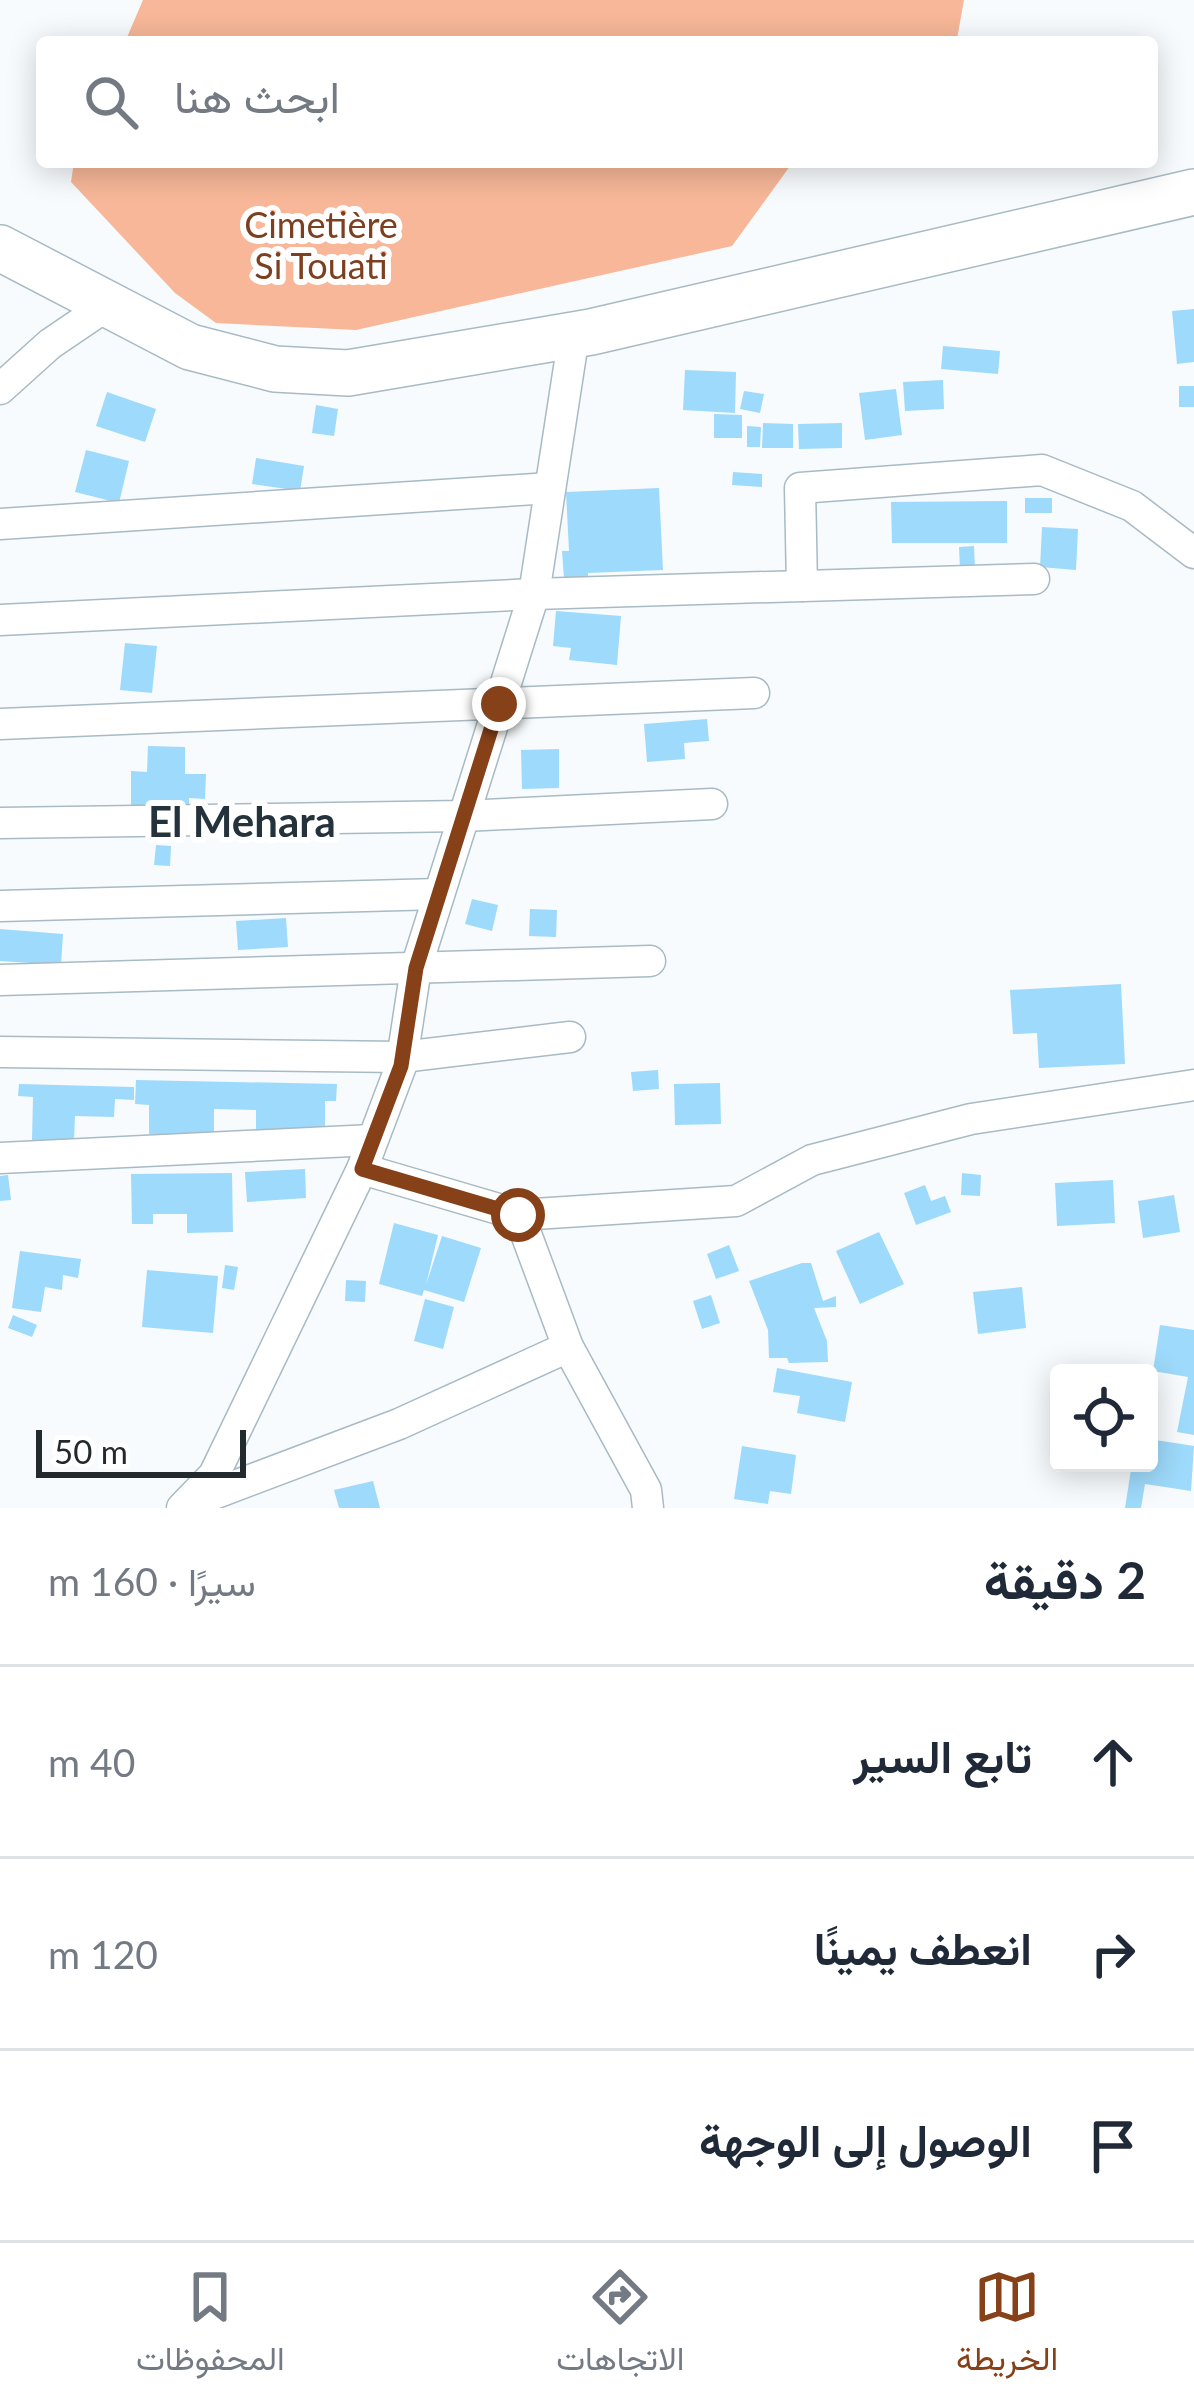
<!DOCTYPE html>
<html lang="ar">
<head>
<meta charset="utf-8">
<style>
	body { margin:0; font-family:Lato,Vazirmatn,sans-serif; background:#f2f2f3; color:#1f2937; direction:rtl }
	.controls { position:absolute; right:36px; bottom:36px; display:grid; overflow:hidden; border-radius:12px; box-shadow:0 6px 30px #0003 }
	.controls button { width:108px; height:108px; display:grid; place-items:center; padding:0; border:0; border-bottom:3px solid #e0e1e3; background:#fff; color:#1f2937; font:60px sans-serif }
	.scale { position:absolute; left:36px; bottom:30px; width:210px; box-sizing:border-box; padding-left:12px; border:6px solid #232a2e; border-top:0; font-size:33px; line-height:42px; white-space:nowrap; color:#232a2e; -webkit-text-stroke:9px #fff; paint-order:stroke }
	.stop { position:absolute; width:36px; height:36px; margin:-27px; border:9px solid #864119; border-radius:50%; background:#fff }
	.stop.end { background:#864119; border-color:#fff; box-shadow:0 3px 12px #0008 }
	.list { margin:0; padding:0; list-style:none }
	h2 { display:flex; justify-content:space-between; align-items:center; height:156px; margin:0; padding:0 48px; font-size:51px }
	h2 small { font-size:39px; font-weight:400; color:#747a83 }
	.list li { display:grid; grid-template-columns:78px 1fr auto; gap:36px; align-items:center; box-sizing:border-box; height:192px; padding:0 48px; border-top:3px solid #e0e1e3 }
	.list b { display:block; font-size:45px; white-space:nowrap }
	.list em { font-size:39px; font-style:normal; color:#747a83 }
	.icon { flex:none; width:66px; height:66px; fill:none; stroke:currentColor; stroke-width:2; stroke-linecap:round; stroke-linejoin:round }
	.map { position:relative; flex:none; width:1194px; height:1508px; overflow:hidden; direction:ltr }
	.search { position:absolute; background:#fff; box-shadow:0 6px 30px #0003; left:36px; right:36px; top:36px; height:132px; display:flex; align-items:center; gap:30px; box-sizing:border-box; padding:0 42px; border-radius:12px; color:#747a83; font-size:45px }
	.sheet { height:732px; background:#fff }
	nav { display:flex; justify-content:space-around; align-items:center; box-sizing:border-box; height:168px; border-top:3px solid #e0e1e3; background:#fff; font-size:33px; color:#747a83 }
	nav a { display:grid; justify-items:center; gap:6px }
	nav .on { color:#864119 }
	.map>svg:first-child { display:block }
	.green { fill:#f7b798 }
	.building { fill:#9edafb }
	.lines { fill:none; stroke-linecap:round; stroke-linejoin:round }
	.street-casing { stroke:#a8bac4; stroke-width:33 }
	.secondary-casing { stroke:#a8bac4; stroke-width:48 }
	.street { stroke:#fff; stroke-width:30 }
	.secondary { stroke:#fff; stroke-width:45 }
	.route { stroke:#864119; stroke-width:15 }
	.labels { text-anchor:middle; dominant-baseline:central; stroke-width:12; stroke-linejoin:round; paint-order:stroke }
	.park-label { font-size:36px; fill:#7c4020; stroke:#fff }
	.quarter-label { font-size:42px; font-weight:bold; fill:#24333b; stroke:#fff }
</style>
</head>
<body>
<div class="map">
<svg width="1194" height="1508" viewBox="0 0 1194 1508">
	<rect width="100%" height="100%" fill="#f7fbfd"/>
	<g class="green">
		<path d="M143 0H964L957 39 933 42H125Z"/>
		<path d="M74 162H793L732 246 356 330 216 323 175 293 71 182Z"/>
	</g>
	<g class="building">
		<path d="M1194 309V362L1177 364 1172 311Z"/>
		<path d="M943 346 1000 351 998 374 941 369Z"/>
		<path d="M685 370 736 372 735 413 683 410Z"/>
		<path d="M943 380 944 409 905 411 903 382Z"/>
		<rect x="1179" y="386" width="15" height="21"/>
		<path d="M896 389 902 435 865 440 859 393Z"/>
		<path d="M744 391 764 394 760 413 740 409Z"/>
		<path d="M107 392 156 409 145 442 96 426Z"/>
		<path d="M316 405 338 409 334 436 312 433Z"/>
		<path d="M714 414 742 415V438H714Z"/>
		<path d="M763 423 793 424V448H762Z"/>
		<path d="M842 423V448L799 449 798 424Z"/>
		<path d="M747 426 761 427 760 447H747Z"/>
		<path d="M86 450 129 461 119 503 75 492Z"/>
		<path d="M256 458 304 466 300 491 252 484Z"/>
		<path d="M733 472 762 474V487L732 485Z"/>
		<path d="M659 488 663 570 588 573V578L564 579 562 551H569L566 492Z"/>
		<rect x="1025" y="498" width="27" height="15"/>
		<path d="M1007 501V543H892L891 502Z"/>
		<path d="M1042 527 1078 529 1076 570 1040 567Z"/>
		<path d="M974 546 975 569H960L959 547Z"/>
		<path d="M556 611 621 616 617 665 569 660 571 648 553 646Z"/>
		<path d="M125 643 157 646 152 693 120 690Z"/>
		<path d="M707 719 709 741 684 743 685 759 647 762 644 724Z"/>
		<path d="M148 746 185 747V774H206L205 799 189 798V809L131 808V771L147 772Z"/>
		<path d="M559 749V788L522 789 521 750Z"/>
		<path d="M156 845 171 846 170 866 154 865Z"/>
		<path d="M472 899 498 905 492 931 465 924Z"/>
		<path d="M530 909 557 910 556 937 529 936Z"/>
		<path d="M286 918 288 947 238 950 236 921Z"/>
		<path d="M0 929 63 934 61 965 0 961Z"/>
		<path d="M1121 984 1125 1064 1039 1068 1037 1033 1013 1034 1010 990Z"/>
		<path d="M658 1070 659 1089 633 1091 631 1072Z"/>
		<path d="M136 1080 337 1084 336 1101H325V1133L256 1131V1110L214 1109V1135L149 1134V1105L135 1104Z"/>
		<path d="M720 1083 721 1124 675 1125 674 1084Z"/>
		<path d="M19 1084 134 1087V1100L115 1099 114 1117 75 1116 74 1141 32 1140 33 1097 18 1096Z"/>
		<path d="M305 1169 306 1198 247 1202 245 1172Z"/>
		<path d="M232 1173 233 1232 187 1233V1214H153V1224H132L131 1174Z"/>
		<path d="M962 1173 981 1175 980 1196 961 1195Z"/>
		<path d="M8 1175 11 1200 0 1201V1176Z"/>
		<path d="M1113 1180 1115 1223 1057 1226 1055 1183Z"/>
		<path d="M925 1185 931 1201 945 1196 951 1212 916 1225 904 1193Z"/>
		<path d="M1174 1195 1180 1232 1143 1238 1138 1201Z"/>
		<path d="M394 1223 438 1235 426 1285 442 1236 481 1248 464 1302 424 1290 422 1296 379 1284Z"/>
		<path d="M879 1232 904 1284 860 1304 836 1251Z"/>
		<path d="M729 1245 739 1271 716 1279 707 1254Z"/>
		<path d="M20 1251 81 1259 78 1278 63 1275 62 1290 45 1287 41 1312 12 1308Z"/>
		<path d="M802 1263H811L823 1301 836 1296V1307L814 1308 827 1341 828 1362 789 1363 787 1358H769L768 1330 749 1281Z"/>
		<path d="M225 1265 238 1267 234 1290 222 1288Z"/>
		<path d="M147 1270 218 1276 213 1333 142 1327Z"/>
		<path d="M346 1280 366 1281 365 1302 345 1301Z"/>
		<path d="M1022 1287 1026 1328 978 1334 973 1292Z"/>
		<path d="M711 1295 720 1323 702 1329 693 1301Z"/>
		<path d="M425 1299 454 1307 443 1349 414 1341Z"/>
		<path d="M13 1315 37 1325 32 1337 8 1328Z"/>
		<path d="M1160 1325 1194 1330V1435L1177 1432 1188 1377 1153 1371Z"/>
		<path d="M777 1368 852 1382 845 1422 797 1413 800 1396 773 1392Z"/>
		<path d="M1149 1439 1194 1446 1191 1491 1145 1484 1141 1508H1125L1132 1463H1149Z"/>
		<path d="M742 1446 796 1455 791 1494 770 1491 768 1504 734 1499Z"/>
		<path d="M373 1481 380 1508H339L334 1490Z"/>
	</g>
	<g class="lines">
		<g class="street-casing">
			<g id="street">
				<path d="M0 389 50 344 106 306"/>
				<path d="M0 524 550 488"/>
				<path d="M802 586 800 488 1042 470 1132 506 1194 553"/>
				<path d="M0 620 534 594 1034 579"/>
				<path d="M0 724 754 693"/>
				<path d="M0 823 464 816 712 804"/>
				<path d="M0 906 439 894"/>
				<path d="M0 980 650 961"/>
				<path d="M0 1052 402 1057 570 1037"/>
				<path d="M0 1158 372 1140"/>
				<path d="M362 1169 519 1215 736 1201 812 1160 971 1119 1194 1085"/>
				<path d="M519 1215 568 1347 646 1490 648 1508"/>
				<path d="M195 1501 399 1424 568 1347"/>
				<path d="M182 1508 214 1475 362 1169 401 1066 416 968 534 594 574 335"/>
			</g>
		</g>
		<g class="secondary-casing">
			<path id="secondary" d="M0 248 190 347 275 369 348 373 591 332 1194 192"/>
		</g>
		<use href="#street" class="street"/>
		<use href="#secondary" class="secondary"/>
	</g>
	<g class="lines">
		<path class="route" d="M499 704 416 968 401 1066 362 1169 518 1215"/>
	</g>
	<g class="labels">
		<g class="park-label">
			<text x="321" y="224">Cimetière<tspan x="321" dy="41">Si Touati</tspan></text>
		</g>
		<g class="quarter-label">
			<text x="242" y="821">El Mehara</text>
		</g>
	</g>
</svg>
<div class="controls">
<button><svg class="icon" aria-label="locate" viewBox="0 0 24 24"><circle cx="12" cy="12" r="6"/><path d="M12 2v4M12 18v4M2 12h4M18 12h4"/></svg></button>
</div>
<div class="scale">50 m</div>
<div class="stop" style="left:518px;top:1215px"></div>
<div class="stop end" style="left:499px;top:704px"></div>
<div class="search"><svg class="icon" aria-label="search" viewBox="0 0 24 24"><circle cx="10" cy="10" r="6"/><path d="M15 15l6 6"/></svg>ابحث هنا</div>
</div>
<section class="sheet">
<h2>2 دقيقة<small>سيرًا · 160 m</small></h2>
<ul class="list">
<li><svg class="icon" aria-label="ahead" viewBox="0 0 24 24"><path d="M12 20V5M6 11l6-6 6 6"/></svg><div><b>تابع السير</b></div><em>40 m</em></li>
<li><svg class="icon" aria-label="right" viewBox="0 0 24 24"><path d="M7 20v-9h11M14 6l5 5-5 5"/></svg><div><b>انعطف يمينًا</b></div><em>120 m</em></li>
<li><svg class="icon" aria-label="arrive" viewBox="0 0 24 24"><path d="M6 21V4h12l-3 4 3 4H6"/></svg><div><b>الوصول إلى الوجهة</b></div></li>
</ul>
</section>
<nav>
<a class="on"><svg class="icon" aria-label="map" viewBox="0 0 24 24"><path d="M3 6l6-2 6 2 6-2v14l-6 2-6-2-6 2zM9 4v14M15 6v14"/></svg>الخريطة</a>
<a><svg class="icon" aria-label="directions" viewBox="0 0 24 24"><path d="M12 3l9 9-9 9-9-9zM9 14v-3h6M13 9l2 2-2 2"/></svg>الاتجاهات</a>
<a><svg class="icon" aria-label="saved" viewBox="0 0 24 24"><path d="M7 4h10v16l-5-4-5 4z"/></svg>المحفوظات</a>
</nav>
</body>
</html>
